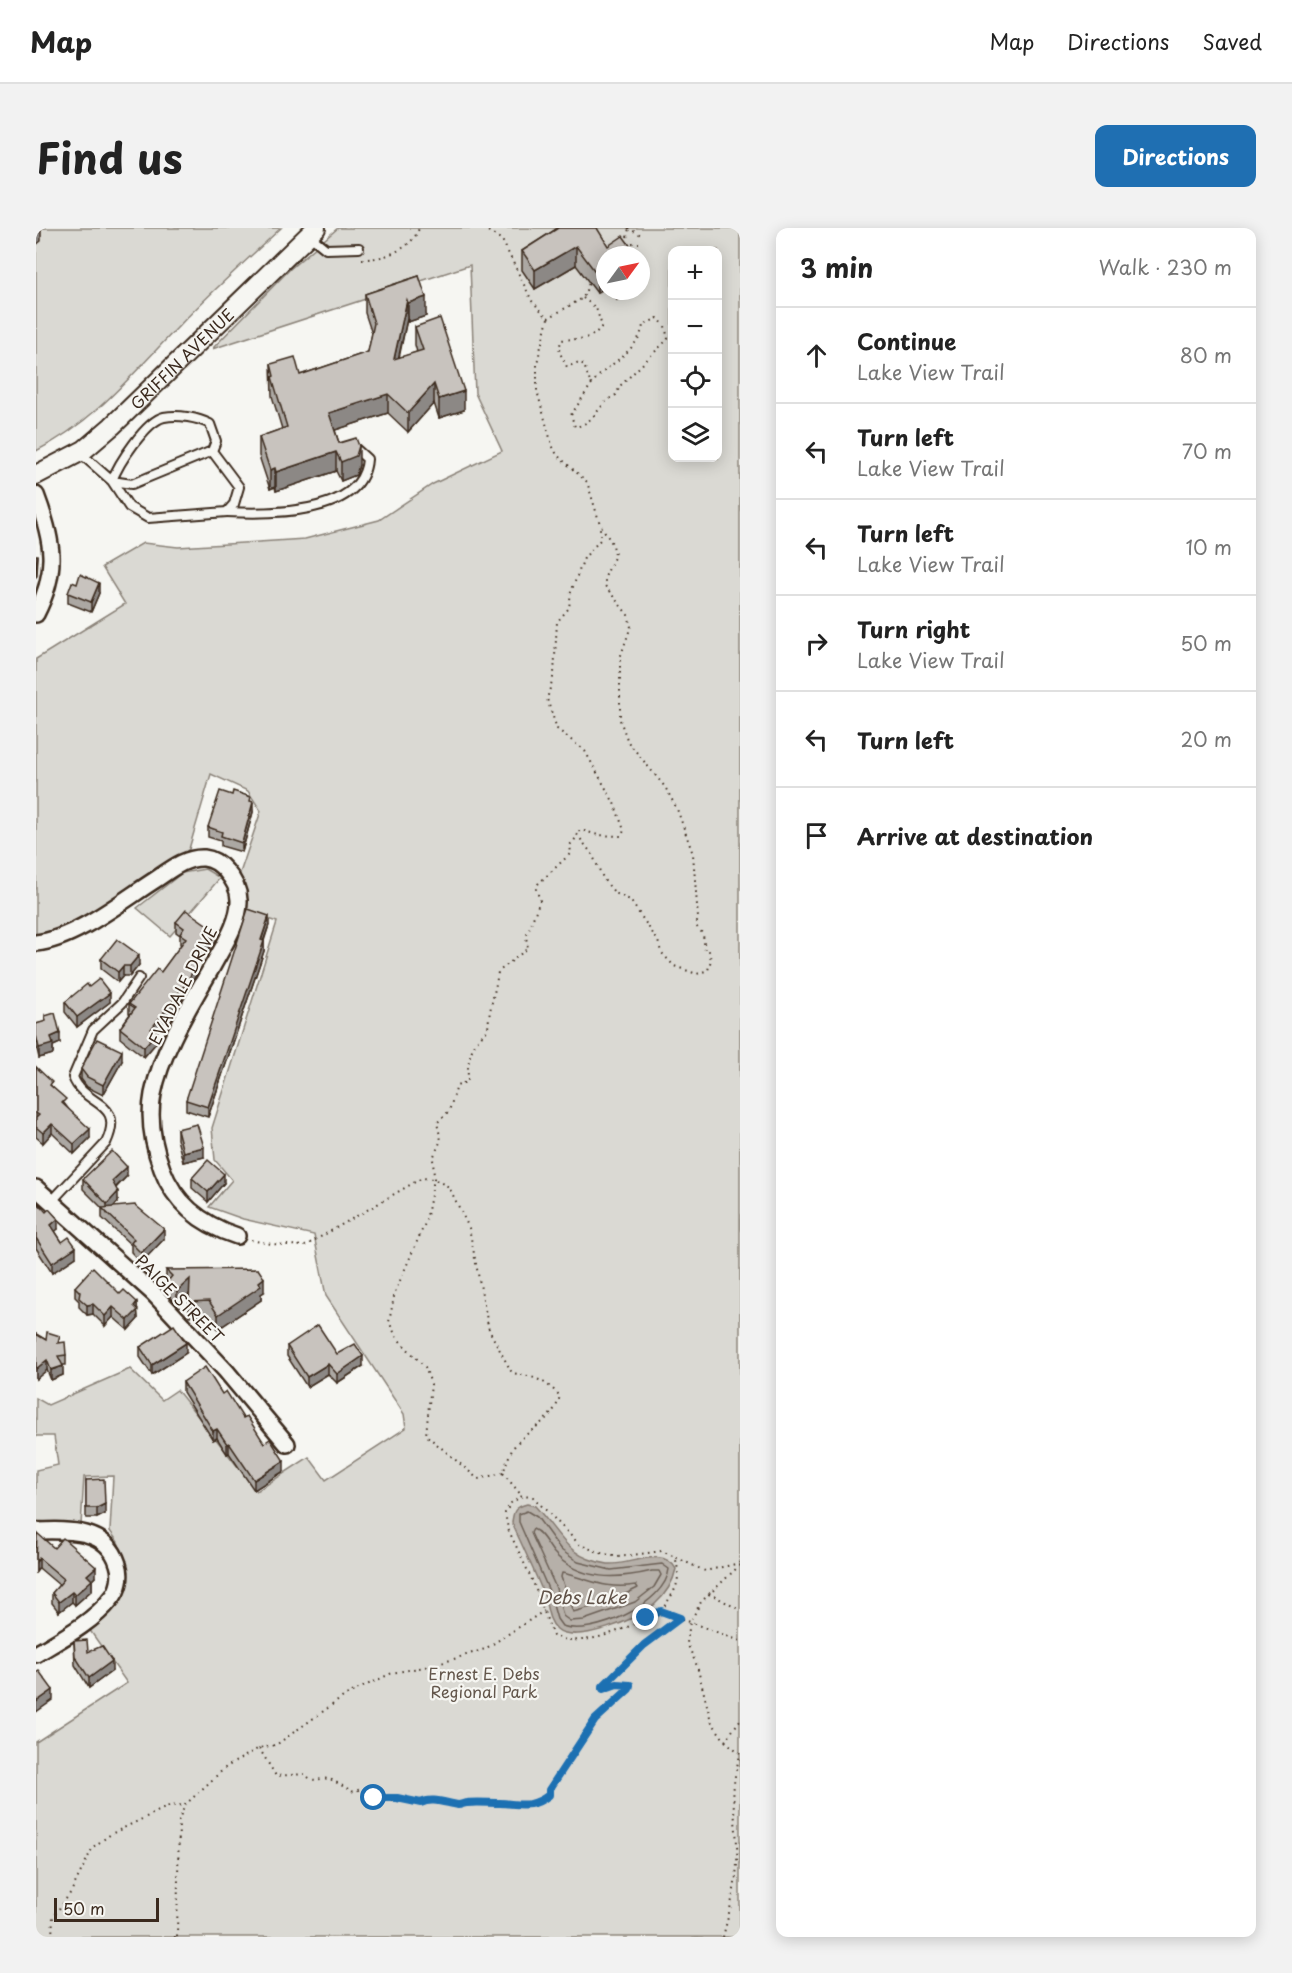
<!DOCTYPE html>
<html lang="en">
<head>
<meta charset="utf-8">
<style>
	body { margin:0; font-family:"Playpen Sans",sans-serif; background:#f2f2f2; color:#222 }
	.controls { position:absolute; right:18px; top:18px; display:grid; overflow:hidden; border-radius:12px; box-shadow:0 3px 15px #0003 }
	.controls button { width:54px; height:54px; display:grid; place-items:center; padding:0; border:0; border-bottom:2px solid #e0e0e0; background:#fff; color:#222; font:30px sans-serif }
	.compass { position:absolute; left:560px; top:18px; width:54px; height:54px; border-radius:50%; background:#fff; box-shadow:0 3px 15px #0003; rotate:57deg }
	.scale { position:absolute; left:18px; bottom:15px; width:105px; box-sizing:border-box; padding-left:6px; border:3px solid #3b2a1e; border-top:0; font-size:16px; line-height:21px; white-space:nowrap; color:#3b2a1e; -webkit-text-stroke:4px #f6f6f2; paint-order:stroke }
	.stop { position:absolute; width:18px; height:18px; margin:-14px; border:4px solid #1f6fb2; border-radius:50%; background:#fff }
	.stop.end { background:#1f6fb2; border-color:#fff; box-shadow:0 2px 6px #0008 }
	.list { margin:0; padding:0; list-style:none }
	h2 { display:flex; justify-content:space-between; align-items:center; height:78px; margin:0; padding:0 24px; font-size:26px }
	h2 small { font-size:20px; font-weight:400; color:#767676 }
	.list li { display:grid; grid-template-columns:39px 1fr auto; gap:18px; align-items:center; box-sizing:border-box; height:96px; padding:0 24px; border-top:2px solid #e0e0e0 }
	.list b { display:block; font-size:22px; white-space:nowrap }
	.list p { margin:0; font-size:20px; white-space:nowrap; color:#767676 }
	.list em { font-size:20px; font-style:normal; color:#767676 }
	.icon { flex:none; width:33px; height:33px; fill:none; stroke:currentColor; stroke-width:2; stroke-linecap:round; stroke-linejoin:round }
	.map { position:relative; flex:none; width:704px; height:1709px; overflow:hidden; border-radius:12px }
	header { display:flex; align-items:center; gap:36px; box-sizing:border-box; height:84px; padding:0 30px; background:#fff; border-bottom:2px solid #e0e0e0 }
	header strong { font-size:28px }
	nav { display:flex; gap:33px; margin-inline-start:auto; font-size:21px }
	.intro { display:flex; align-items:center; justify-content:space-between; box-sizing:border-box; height:144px; padding:0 36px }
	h1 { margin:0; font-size:42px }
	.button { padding:15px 27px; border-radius:12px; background:#1f6fb2; color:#fff; font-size:21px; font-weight:700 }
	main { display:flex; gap:36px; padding:0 36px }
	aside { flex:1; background:#fff; border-radius:12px; box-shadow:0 3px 15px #0003 }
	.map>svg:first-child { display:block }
	.green { fill:#dad9d3; stroke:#8a8278; stroke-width:1.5; fill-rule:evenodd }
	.water { fill:#b6b0a9; stroke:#857a71; stroke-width:1.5 }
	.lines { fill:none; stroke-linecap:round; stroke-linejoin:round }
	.shore { stroke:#6c6056; stroke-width:1.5 }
	.service-casing { stroke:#3b2a1e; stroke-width:12 }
	.minor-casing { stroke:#3b2a1e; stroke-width:20 }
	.tertiary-casing { stroke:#3b2a1e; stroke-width:22 }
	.path { stroke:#3b2a1e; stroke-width:2; stroke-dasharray:1.5 4.5; stroke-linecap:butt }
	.service { stroke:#f6f6f2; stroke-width:8 }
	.minor { stroke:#f6f6f2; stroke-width:15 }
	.tertiary { stroke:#f6f6f2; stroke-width:18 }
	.wall { fill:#aca8a3; stroke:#3b2a1e; stroke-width:1.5 }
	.shaded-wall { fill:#8c8885; stroke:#3b2a1e; stroke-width:1.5 }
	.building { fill:#c8c3be; stroke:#3b2a1e; stroke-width:1.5 }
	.route { stroke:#1f6fb2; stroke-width:8 }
	.labels { text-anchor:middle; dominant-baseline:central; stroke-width:4.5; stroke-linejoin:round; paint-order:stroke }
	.street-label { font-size:16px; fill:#3b2a1e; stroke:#f6f6f2 }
	.park-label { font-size:16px; fill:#63564b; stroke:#f6f6f2 }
	.water-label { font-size:18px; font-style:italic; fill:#605248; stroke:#f6f6f2 }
</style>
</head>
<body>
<header>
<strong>Map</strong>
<nav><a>Map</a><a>Directions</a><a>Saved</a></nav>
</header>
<div class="intro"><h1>Find us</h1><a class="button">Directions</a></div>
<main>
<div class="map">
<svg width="704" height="1709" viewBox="0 0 704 1709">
	<rect width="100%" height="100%" fill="#f6f6f2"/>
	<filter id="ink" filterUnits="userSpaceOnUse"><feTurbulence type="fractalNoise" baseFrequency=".0167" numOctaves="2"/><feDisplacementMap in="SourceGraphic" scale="12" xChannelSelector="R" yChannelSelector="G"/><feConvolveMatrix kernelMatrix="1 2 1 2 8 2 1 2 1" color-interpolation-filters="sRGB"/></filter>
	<g filter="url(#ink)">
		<g class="green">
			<path d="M0 0H245C211 32 175 64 143 98 98 144 59 194 0 223Z"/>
			<path d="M302 0H704V1709H0V1514L91 1455 53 1401 82 1372 93 1344 82 1314 74 1303 77 1248 48 1249 45 1297 0 1293V1242L22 1237 18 1208H0V1170L12 1177 94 1141 126 1172 141 1162 221 1263 273 1229 290 1252 370 1200 368 1186 290 1068 278 1007 207 991 173 979 196 952 179 932 176 900 241 694 210 684 203 648 225 583 212 563 175 546 153 621 124 644 45 692 5 711H0V431L89 376 66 339 107 315 142 319 269 311 343 292 397 256 466 223 439 165 434 37 176 121 254 41ZM636 22H682V230H636ZM569 27H605V63H569Z"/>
			<path d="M169 641 184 650 134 708 101 680 146 645Z"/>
		</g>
		<path class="water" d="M491 1276 499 1278C525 1306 530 1330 572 1336 593 1338 627 1317 640 1341 637 1355 630 1366 619 1376 604 1391 538 1417 521 1401 510 1391 512 1375 506 1362 497 1340 486 1317 476 1295 477 1283 479 1279 491 1276Z"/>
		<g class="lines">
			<g class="shore">
				<path d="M491 1283 501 1289 525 1322 542 1334 575 1342 626 1336 633 1341C630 1376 556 1409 526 1398L521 1391 513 1363 483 1294V1286Z"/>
				<path d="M497 1301C506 1304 512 1318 518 1325 544 1354 583 1351 616 1343H623L625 1347 618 1359 599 1374 548 1392 534 1393 527 1388 520 1360 495 1305Z"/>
				<path d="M526 1345C554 1351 567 1362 600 1357L602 1360 573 1374 537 1384 525 1349Z"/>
			</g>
			<g class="service-casing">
				<g id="service">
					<path d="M274 8 290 21 323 20"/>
					<path d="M44 225 76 253 96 256 176 223 180 213 174 196C162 190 143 186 128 189 110 193 82 236 76 253L93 279 112 290 191 284 198 276 203 259 176 223"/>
					<path d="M191 284C233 286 327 288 331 231L320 221"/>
					<path d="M15 974 70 915C90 872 48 879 37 849L57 802 86 775 103 750"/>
				</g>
			</g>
			<g class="minor-casing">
				<g id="minor">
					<path d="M0 267C17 312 23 342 0 386"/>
					<path d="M0 715C39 711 86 673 119 652 134 642 149 629 168 630 177 631 185 637 190 643 197 651 203 662 203 672 204 694 186 720 176 739 154 778 126 821 117 866 112 892 117 917 126 941 139 976 167 997 201 1008"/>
					<path d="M0 960 117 1065 190 1143 251 1216"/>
					<path d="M0 1303C32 1302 71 1300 82 1336 86 1348 83 1362 75 1371 56 1395 25 1411 0 1426"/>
				</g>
			</g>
			<g class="tertiary-casing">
				<g id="tertiary">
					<path id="s1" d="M0 247 48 222 76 198 280 0"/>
				</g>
			</g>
			<g class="path">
				<path d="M447 0 466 12 496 73 512 90 501 135V163L516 217 521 227 551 254 564 296 577 317 579 327 569 349V358L592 387 595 398 584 430V492L592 514 629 559 641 581 657 626 662 690 660 698 667 706 669 723H673L675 732 672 742 661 746 638 738 625 724 622 713 594 672 579 665 568 652 556 626 540 605 545 602 562 607 586 608 588 602 578 575 549 523 521 501 511 471 518 446 521 394 533 380 535 364 548 330 564 312V296"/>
				<path d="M592 0 605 7"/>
				<path d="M590 15H603"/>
				<path d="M590 15 593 0"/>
				<path d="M326 31C346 32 377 21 383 0"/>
				<path d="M547 70 560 80 566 98C554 114 543 110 525 112L523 123 531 139 543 134 548 137 555 157C570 136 603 124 607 97L622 90 629 98 632 111 584 158 580 167C562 175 560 195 539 199L535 187 555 157"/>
				<path d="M512 90 547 70 553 55"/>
				<path d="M215 1012 235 1016 269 1018 386 950 398 951 413 959 433 1000 453 1102 476 1145C497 1148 509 1152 524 1168 518 1191 498 1198 482 1214 474 1222 471 1234 467 1245L486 1268"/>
				<path d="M467 1245 442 1251 390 1207 395 1156 389 1139 361 1110 353 1094 359 1064 390 993 398 951 397 930 405 912 401 895 413 883 421 858 432 853C431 832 434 816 452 802 453 779 459 766 462 744L492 720 490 709 504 672 500 661 502 656 535 625 534 617 542 608"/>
				<path d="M704 1335 669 1343 626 1323 582 1329 565 1325 544 1317 497 1269 486 1268 475 1275 469 1285 472 1301 497 1354 517 1408C551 1422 594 1398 625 1383L704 1413"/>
				<path d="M704 1337 665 1374 654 1394 651 1415 661 1438 675 1493 689 1513 704 1525"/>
				<path d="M673 1365 704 1382"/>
				<path d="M625 1383C638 1364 646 1356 640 1332"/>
				<path d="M689 1513 704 1492"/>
				<path d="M223 1520 240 1548 269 1546C279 1558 284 1547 296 1552 303 1556 310 1560 318 1564L324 1561C343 1575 363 1570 385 1575 396 1569 409 1575 422 1577 425 1577 428 1575 431 1575 441 1574 453 1575 464 1575 483 1576 496 1581 513 1567V1561L559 1492 593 1462 594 1457 581 1456 567 1461V1458L608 1417 644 1390"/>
				<path d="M141 1708 143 1592 149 1577 190 1539 223 1520 240 1517 310 1467 356 1445 399 1437 449 1421 508 1383"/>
				<path d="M16 1709 17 1689 35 1664 57 1619 75 1606 133 1578 148 1577"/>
				<path d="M138 1709H143"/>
				<path d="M687 1709C693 1685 700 1660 701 1635 703 1593 690 1570 704 1528"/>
			</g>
			<use href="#service" class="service"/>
			<use href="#minor" class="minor"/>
			<use href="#tertiary" class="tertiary"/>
		</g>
		<g class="wall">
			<path d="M522 0 569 27 561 65 540 37 499 61 486 42V23Z"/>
			<path d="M383 48 390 88 372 94 371 91 363 130 381 124 379 117V99L428 182 403 190 398 175 372 204 352 185 299 202 303 215 323 237 320 247 305 253 300 243 240 263 239 259 234 261 223 228V209L246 201 236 168 235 136 264 147 332 124 336 106 329 85V66Z"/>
			<path d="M575 63H596L581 72Z"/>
			<path d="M32 365H63L55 384 32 375Z"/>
			<path d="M215 574 217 584 206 624 185 618V613L172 609V599Z"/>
			<path d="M140 694 177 711 174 715V720L161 736V745L151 763 120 805V815L108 829 84 810V800L94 786 93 785V776L125 744 145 717 144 716V707L140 704Z"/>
			<path d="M233 697 228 713V723L172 889 150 882V872Z"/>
			<path d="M65 731 103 737 94 748H87L82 754 65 741Z"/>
			<path d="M53 759 74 774 41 799 29 784V774Z"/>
			<path d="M9 788 24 815 17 818V826L3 830 0 817V796L9 794Z"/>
			<path d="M86 833 67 867 51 859 45 851V841Z"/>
			<path d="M0 839 16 859 54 910 38 926 16 905 7 915 0 909Z"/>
			<path d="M141 901 168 929 147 934 141 911Z"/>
			<path d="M91 948 80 960 82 974 77 979 128 1011 105 1035 95 1024V1017L66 990V980L47 961V951Z"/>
			<path d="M156 950 188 955 172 974 156 960Z"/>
			<path d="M0 973 22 1001 19 1003 26 1014 40 1029 16 1045 0 1020Z"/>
			<path d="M130 1042 228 1064 225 1066V1072L182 1101 173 1087 153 1088V1065L141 1077 132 1066V1057L130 1056Z"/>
			<path d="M39 1059 84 1066 101 1081 102 1091 92 1102 77 1089 69 1098 57 1086 51 1087 43 1079V1073L39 1069Z"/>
			<path d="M0 1106 10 1112 24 1115 30 1127V1137H26L27 1147 15 1152 11 1142 0 1151Z"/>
			<path d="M251 1118 301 1126 327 1138 301 1155 292 1146 271 1159 251 1128Z"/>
			<path d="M104 1119 150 1125 116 1147 104 1129Z"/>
			<path d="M147 1154 186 1166 228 1215 248 1243 218 1262 193 1225 191 1226 181 1210 177 1212 147 1164Z"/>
			<path d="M50 1252 69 1286 61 1290H50Z"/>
			<path d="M0 1306 18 1320 60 1349 56 1353V1362L39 1377 36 1374 23 1384 16 1375V1365L23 1357 3 1340 0 1344Z"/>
			<path d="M38 1413 76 1443 53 1460 39 1437Z"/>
		</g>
		<g class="shaded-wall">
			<path d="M0 0H5V13L0 17Z"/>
			<path d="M540 18V37L499 61V42Z"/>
			<path d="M607 37V56L605 57V38Z"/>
			<path d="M569 41V60L561 65V46Z"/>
			<path d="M581 63H596L581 72Z"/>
			<path d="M390 69V88L372 94V75Z"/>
			<path d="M371 72V91L358 150V131Z"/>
			<path d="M398 156V175L372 204V185Z"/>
			<path d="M428 163V182L403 190V171Z"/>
			<path d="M352 166V185L293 204V185Z"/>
			<path d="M323 218V237L320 247 305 253V234Z"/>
			<path d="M300 224V243L240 263V244Z"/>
			<path d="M239 240V259L234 261V242Z"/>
			<path d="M2 327 1 348 0 349V339Z"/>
			<path d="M63 355V365L55 384V374Z"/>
			<path d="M217 574V584L206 624V615Z"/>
			<path d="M233 688V697L227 714 228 713V723L172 889V879Z"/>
			<path d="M177 701V711L174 715V720L161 736V745L151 763 120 805V815L108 829V819L115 801 171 708Z"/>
			<path d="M103 727V737L94 748V738Z"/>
			<path d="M87 738V748L82 754V744Z"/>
			<path d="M74 765V774L41 799V789Z"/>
			<path d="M24 805V815L17 818V826L3 830V820L15 809Z"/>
			<path d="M86 823V833L67 867V857Z"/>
			<path d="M16 896V905L7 915V905Z"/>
			<path d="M54 901V910L38 926V916Z"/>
			<path d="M168 919V929L147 934V924Z"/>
			<path d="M91 939V948L76 963V953Z"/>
			<path d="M188 946V955L172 974V964Z"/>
			<path d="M82 964V974L71 985V976Z"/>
			<path d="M22 991V1001L15 1007V997Z"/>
			<path d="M128 1001V1011L105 1035V1025Z"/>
			<path d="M40 1019V1029L16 1045V1035Z"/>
			<path d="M228 1050V1064L225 1066V1072L182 1101V1087Z"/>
			<path d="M154 1051V1065L141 1077V1063Z"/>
			<path d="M101 1074 102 1091 92 1102V1092L98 1078Z"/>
			<path d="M57 1076V1086L51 1087V1077Z"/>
			<path d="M77 1079V1089L69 1098V1088Z"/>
			<path d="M150 1115V1125L116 1147V1137Z"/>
			<path d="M327 1128V1138L301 1155V1146Z"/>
			<path d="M11 1132V1142L0 1151V1141Z"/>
			<path d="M292 1136V1146L271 1159V1149Z"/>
			<path d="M27 1138V1147L15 1152V1142Z"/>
			<path d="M181 1201V1210L177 1212V1203Z"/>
			<path d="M193 1215V1225L191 1226V1216Z"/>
			<path d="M248 1233V1243L218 1262V1252Z"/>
			<path d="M69 1276V1286L61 1290V1280Z"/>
			<path d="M3 1330V1340L0 1344V1334Z"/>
			<path d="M60 1339V1349L56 1353V1362L39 1377V1367L51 1347Z"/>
			<path d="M36 1364V1374L23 1384V1374Z"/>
			<path d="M76 1433V1443L53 1460V1450Z"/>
			<path d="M17 1462V1472L0 1484V1474Z"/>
		</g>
		<g class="building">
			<path d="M522 0H561L572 18 587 8 601 27H569V41L561 46 540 18 499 42 486 23Z"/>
			<path d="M383 48 390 69 372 75 371 72 358 131 387 122 379 99 404 90 428 163 403 171 398 156 372 185 352 166 293 185 303 215 320 210 323 218 320 228 305 234 300 224 240 244 239 240 234 242 223 209 251 199 236 149 238 148 235 136 259 129 264 147 332 124 338 95 329 66Z"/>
			<path d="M0 327H2L1 338 0 339Z"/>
			<path d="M44 346 63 355 55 374 32 365 36 354 41 356Z"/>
			<path d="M184 563 196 567 197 563 215 569 214 573 217 574 206 615 185 608 186 604 172 599Z"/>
			<path d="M212 681 233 688 225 712 228 713 172 879 150 872Z"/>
			<path d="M150 682 177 701 171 708 174 710 157 732 161 735 151 754 115 801 120 805 108 819 84 800 99 780 93 776 121 741 125 744 150 710 144 706 148 700 140 694Z"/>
			<path d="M81 711 103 727 94 738H87L82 744 65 731Z"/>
			<path d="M63 751 74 765 41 789 29 774 51 756 53 759Z"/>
			<path d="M19 785 24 805 15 809 17 816 3 820 0 807V796L10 793 9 788Z"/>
			<path d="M61 811 86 823 67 857 51 849 45 841Z"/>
			<path d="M0 839 16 854 14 857 30 871 26 875 54 901 38 916 16 896 7 905 0 899V890L3 887 0 885Z"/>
			<path d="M161 896 168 919 147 924 141 901Z"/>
			<path d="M76 923 91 939 76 953 82 964 71 976 47 951Z"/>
			<path d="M172 932 188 946 172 964 156 950Z"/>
			<path d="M0 973 10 984 13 981 22 991 15 997 26 1014 33 1009 40 1019 16 1035 0 1010Z"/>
			<path d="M99 977 128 1001 105 1025 95 1015 98 1011 66 980Z"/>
			<path d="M57 1039 84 1066 88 1062 101 1074 98 1078 102 1082 92 1092 77 1079 69 1088 57 1076 51 1077 43 1070 44 1064 39 1059Z"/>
			<path d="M222 1041 228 1050 223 1054 225 1058 182 1087 173 1073 153 1074 154 1051 141 1063 132 1053 136 1048 130 1042Z"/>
			<path d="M138 1097 150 1115 116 1137 104 1119Z"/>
			<path d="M282 1097 301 1126 319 1116 327 1128 301 1146 292 1136 271 1149 251 1118Z"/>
			<path d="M11 1104 24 1108 22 1115 29 1114 30 1127 22 1128 27 1138 15 1142 11 1132 0 1141V1106L10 1112Z"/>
			<path d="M169 1139 186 1166 190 1163 207 1190 211 1188 228 1215 234 1211 248 1233 218 1252 193 1215 191 1216 181 1201 177 1203 147 1154Z"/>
			<path d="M68 1251 69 1276 61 1280H50V1252Z"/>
			<path d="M1 1305 18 1320 27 1310 60 1339 51 1347 56 1352 39 1367 36 1364 23 1374 16 1365 28 1351 3 1330 0 1334Z"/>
			<path d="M51 1412 52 1424 66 1418 76 1433 53 1450 39 1428 38 1413Z"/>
			<path d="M3 1443 17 1462 0 1474V1445Z"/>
		</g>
	</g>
	<g class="lines" filter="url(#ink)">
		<path class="route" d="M338 1570H361L385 1575C396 1569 409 1575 422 1577 425 1577 428 1575 431 1575 440 1574 454 1575 464 1575 484 1576 495 1581 513 1567V1562L559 1492 593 1461 594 1457 581 1456 567 1461V1458L608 1417 644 1390 625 1383 610 1390"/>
	</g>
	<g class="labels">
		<g class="street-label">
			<text stroke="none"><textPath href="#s1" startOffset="188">GRIFFIN AVENUE</textPath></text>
			<text transform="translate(146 757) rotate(-63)">EVADALE DRIVE</text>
			<text transform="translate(144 1070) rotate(45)">PAIGE STREET</text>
		</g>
		<g class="park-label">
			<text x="448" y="1445">Ernest E. Debs<tspan x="448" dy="18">Regional Park</tspan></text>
		</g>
		<g class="water-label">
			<text x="546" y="1368">Debs Lake</text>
		</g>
	</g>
</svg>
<div class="controls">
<button>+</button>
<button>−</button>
<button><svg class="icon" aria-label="locate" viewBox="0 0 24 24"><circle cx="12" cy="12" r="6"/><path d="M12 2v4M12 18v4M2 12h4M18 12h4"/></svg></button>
<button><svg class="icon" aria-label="layers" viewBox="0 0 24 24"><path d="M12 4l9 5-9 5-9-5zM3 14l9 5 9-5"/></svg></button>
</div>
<svg class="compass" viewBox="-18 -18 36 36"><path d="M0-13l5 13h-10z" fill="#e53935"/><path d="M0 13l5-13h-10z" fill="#767676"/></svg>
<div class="scale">50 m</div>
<div class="stop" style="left:338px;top:1570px"></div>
<div class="stop end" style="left:610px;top:1390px"></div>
</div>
<aside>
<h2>3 min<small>Walk · 230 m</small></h2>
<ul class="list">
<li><svg class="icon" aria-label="ahead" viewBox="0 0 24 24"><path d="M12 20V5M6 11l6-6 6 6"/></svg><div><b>Continue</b><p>Lake View Trail</p></div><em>80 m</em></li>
<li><svg class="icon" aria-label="left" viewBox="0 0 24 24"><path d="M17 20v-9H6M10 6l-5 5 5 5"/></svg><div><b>Turn left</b><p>Lake View Trail</p></div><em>70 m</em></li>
<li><svg class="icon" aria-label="left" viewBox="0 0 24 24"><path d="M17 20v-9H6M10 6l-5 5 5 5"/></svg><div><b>Turn left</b><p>Lake View Trail</p></div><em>10 m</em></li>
<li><svg class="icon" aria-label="right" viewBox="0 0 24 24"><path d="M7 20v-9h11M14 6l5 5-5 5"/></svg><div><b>Turn right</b><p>Lake View Trail</p></div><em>50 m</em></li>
<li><svg class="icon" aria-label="left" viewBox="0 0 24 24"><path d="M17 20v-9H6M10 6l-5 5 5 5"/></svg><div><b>Turn left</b></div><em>20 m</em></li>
<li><svg class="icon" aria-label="arrive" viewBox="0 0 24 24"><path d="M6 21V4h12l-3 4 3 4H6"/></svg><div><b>Arrive at destination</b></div></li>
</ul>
</aside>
</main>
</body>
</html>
